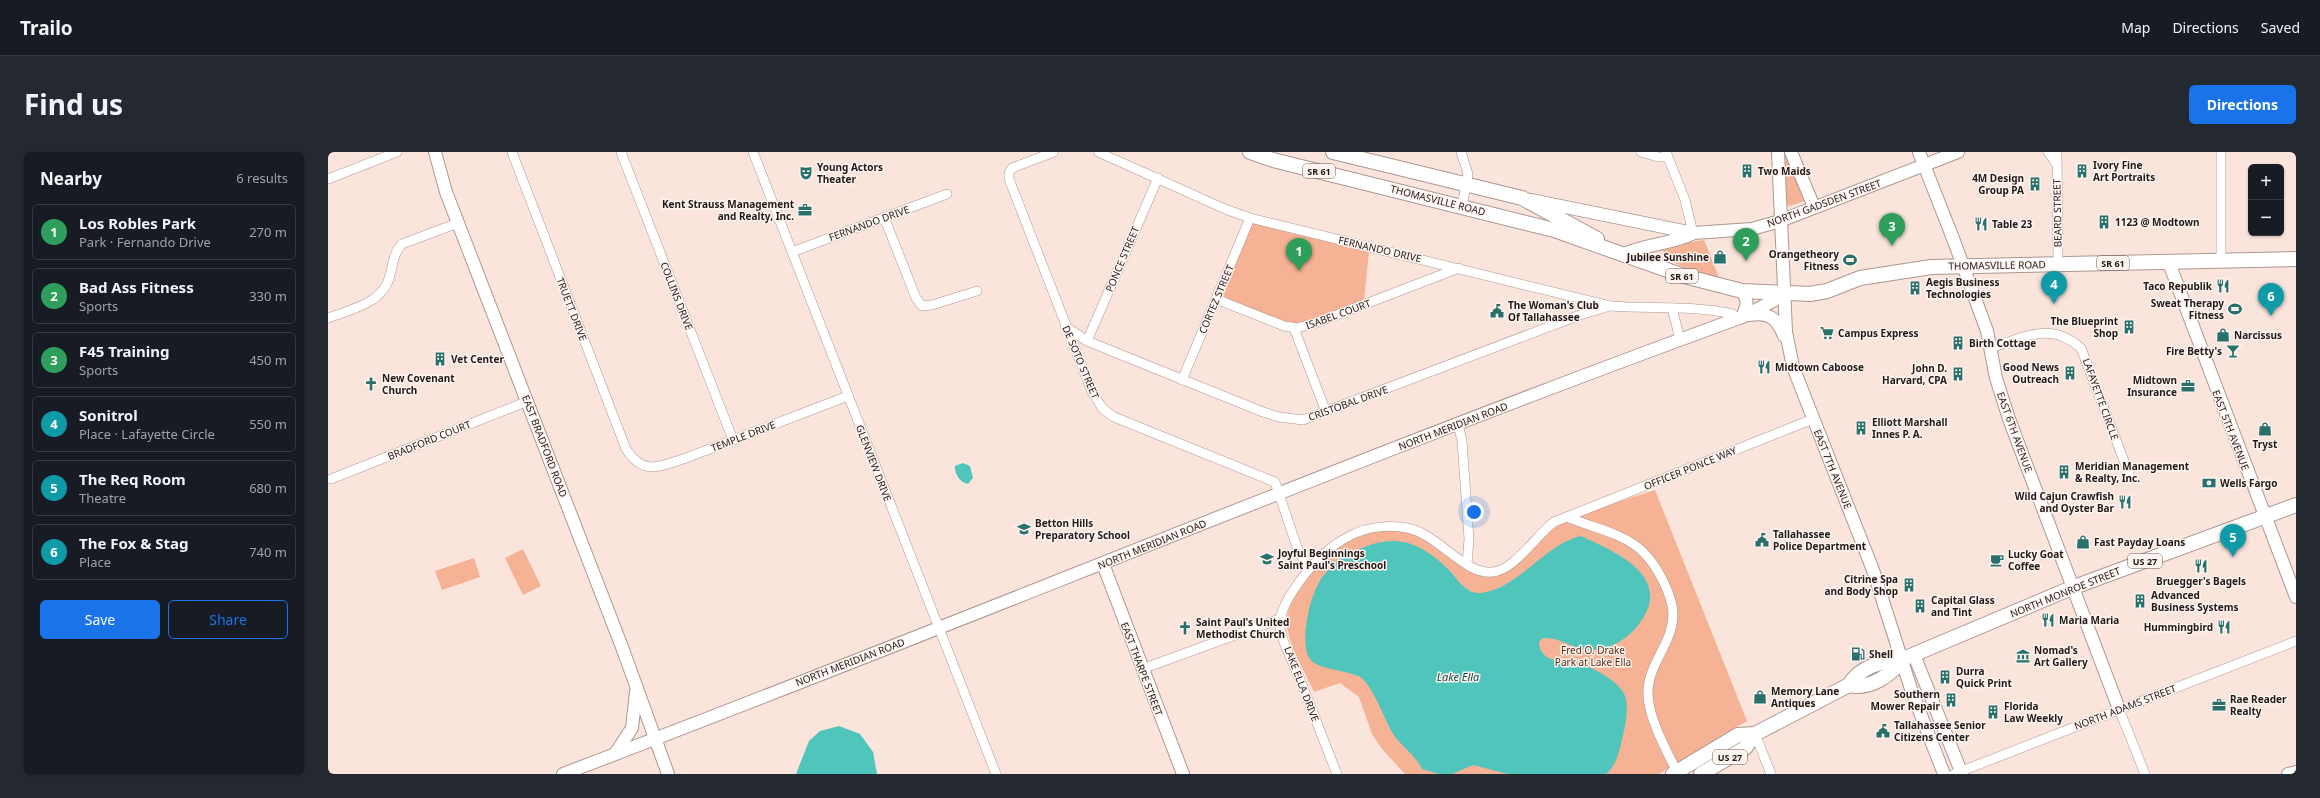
<!DOCTYPE html>
<html lang="en">
<head>
<meta charset="utf-8">
<style>
	body { margin:0; font-family:"Noto Sans",sans-serif; background:#242831; color:#f1f3f6 }
	.controls { position:absolute; right:12px; top:12px; display:grid; overflow:hidden; border-radius:6px; box-shadow:0 1px 3px #0004 }
	.controls button { width:36px; height:36px; display:grid; place-items:center; padding:0; border:0; border-bottom:1px solid #363941; background:#171b24; color:#f1f3f6; font:20px sans-serif }
	.you { position:absolute; left:1146px; top:360px; width:14px; height:14px; margin:-10px; border:3px solid #fff; border-radius:50%; background:#1a73e8; box-shadow:0 0 0 6px #1a73e833 }
	.badge { display:grid; place-items:center; width:26px; height:26px; border-radius:50%; background:#1a73e8; color:#fff; font-size:13px; font-weight:700 }
	.pin { position:absolute; translate:-50% -33px; filter:drop-shadow(0 1px 2px #0008) }
	.pin::after { content:''; position:absolute; top:21px; width:14px; height:12px; background:inherit; clip-path:polygon(0 0,100% 0,50% 100%) }
	.list { margin:0; padding:0; list-style:none }
	h2 { display:flex; justify-content:space-between; align-items:center; height:52px; margin:0; padding:0 16px; font-size:17px }
	h2 small { font-size:13px; font-weight:400; color:#9ea1a6 }
	.list li { display:grid; grid-template-columns:26px 1fr auto; gap:12px; align-items:center; box-sizing:border-box; height:56px; margin:0 8px 8px; padding:0 8px; border:1px solid #363941; border-radius:6px }
	.list b { display:block; font-size:15px; white-space:nowrap }
	.list p { margin:0; font-size:13px; white-space:nowrap; color:#9ea1a6 }
	.list em { font-size:13px; font-style:normal; color:#9ea1a6 }
	.actions { display:flex; gap:8px; padding:12px 16px }
	.actions a { flex:1; padding:9px 0; border:1px solid #1a73e8; border-radius:6px; text-align:center; font-size:14px; color:#1a73e8 }
	.actions .main { background:#1a73e8; color:#fff }
	.map { position:relative; flex:none; width:1968px; height:622px; overflow:hidden; border-radius:6px }
	header { display:flex; align-items:center; gap:24px; box-sizing:border-box; height:56px; padding:0 20px; background:#171b24; border-bottom:1px solid #363941 }
	header strong { font-size:19px }
	nav { display:flex; gap:22px; margin-inline-start:auto; font-size:14px }
	.intro { display:flex; align-items:center; justify-content:space-between; box-sizing:border-box; height:96px; padding:0 24px }
	h1 { margin:0; font-size:28px }
	.button { padding:10px 18px; border-radius:6px; background:#1a73e8; color:#fff; font-size:14px; font-weight:700 }
	main { display:flex; gap:24px; padding:0 24px }
	aside { flex:1; background:#171b24; border-radius:6px; box-shadow:0 1px 3px #0004 }
	.map>svg:first-child { display:block }
	.green { fill:#f5b295 }
	.water { fill:#50c5bc }
	.lines { fill:none; stroke-linecap:round; stroke-linejoin:round }
	.street-casing { stroke:#ac978f; stroke-width:10 }
	.secondary-casing { stroke:#ac978f; stroke-width:14 }
	.primary-casing { stroke:#ac978f; stroke-width:16 }
	.street { stroke:#fff; stroke-width:9 }
	.secondary { stroke:#fff; stroke-width:12 }
	.primary { stroke:#fff; stroke-width:14 }
	.labels { text-anchor:middle; dominant-baseline:central; stroke-width:3; stroke-linejoin:round; paint-order:stroke }
	.shield { fill:#fdf4f0; stroke:#645b58; stroke-width:1 }
	.shield-label { font-size:9px; font-weight:bold; fill:#221a17 }
	.poi-label { font-size:10px; font-weight:bold; fill:#221a17; stroke:#fdf4f0; text-anchor:start }
	.street-label { font-size:10px; fill:#221a17; stroke:#fdf4f0 }
	.park-label { font-size:10px; fill:#5d2b14; stroke:#fdf4f0 }
	.water-label { font-size:11px; font-style:italic; fill:#124643; stroke:#fdf4f0 }
</style>
</head>
<body>
<header>
<strong>Trailo</strong>
<nav><a>Map</a><a>Directions</a><a>Saved</a></nav>
</header>
<div class="intro"><h1>Find us</h1><a class="button">Directions</a></div>
<main>
<aside>
<h2>Nearby<small>6 results</small></h2>
<ul class="list">
<li><span class="badge" style="background:#2e9e5b">1</span><div><b>Los Robles Park</b><p>Park · Fernando Drive</p></div><em>270 m</em></li>
<li><span class="badge" style="background:#2e9e5b">2</span><div><b>Bad Ass Fitness</b><p>Sports</p></div><em>330 m</em></li>
<li><span class="badge" style="background:#2e9e5b">3</span><div><b>F45 Training</b><p>Sports</p></div><em>450 m</em></li>
<li><span class="badge" style="background:#0f9aa8">4</span><div><b>Sonitrol</b><p>Place · Lafayette Circle</p></div><em>550 m</em></li>
<li><span class="badge" style="background:#0f9aa8">5</span><div><b>The Req Room</b><p>Theatre</p></div><em>680 m</em></li>
<li><span class="badge" style="background:#0f9aa8">6</span><div><b>The Fox &amp; Stag</b><p>Place</p></div><em>740 m</em></li>
</ul>
<div class="actions"><a class="main">Save</a><a>Share</a></div>
</aside>
<div class="map">
<svg width="1968" height="622" viewBox="0 0 1968 622">
	<rect width="100%" height="100%" fill="#fae4db"/>
	<g class="green">
		<path d="M1456 0H1460L1477 45 1476 49 1462 54 1458 53Z"/>
		<path d="M925 70 1041 99 1036 149 980 171 963 173 898 147 894 141Z"/>
		<path d="M1376 88 1392 128 1353 114 1345 110 1341 103 1335 99 1322 96Z"/>
		<path d="M1327 338 1419 569 1331 622H1077L1054 597 1044 582 1031 545 1012 531 986 540C977 519 961 496 959 473 956 445 997 400 1020 388 1029 384 1045 378 1055 377 1067 376 1086 380 1096 386 1118 398 1141 431 1168 424 1192 418 1203 391 1223 378 1249 361 1297 348 1327 338Z"/>
		<path d="M195 397 213 434 195 443 177 406Z"/>
		<path d="M146 406 152 425 114 438 107 419Z"/>
	</g>
	<g class="water">
		<path d="M635 311 642 314 645 326 640 332C632 331 626 321 627 314Z"/>
		<path d="M1253 384C1288 400 1347 425 1311 472 1302 484 1288 494 1273 497 1247 502 1237 485 1215 486L1211 490C1212 514 1243 509 1258 514 1271 519 1295 532 1298 547 1300 558 1298 572 1295 583 1292 597 1289 613 1278 622H1180L1145 613 1124 622H1111L1094 617C1088 603 1072 594 1064 580 1056 566 1044 532 1032 525 1020 518 990 518 982 507 969 490 985 421 1006 415L1008 409C1052 384 1080 378 1120 417 1129 427 1138 442 1153 441 1192 436 1215 393 1253 384Z"/>
		<path d="M511 574 532 582 545 600 549 622H468L481 589 492 579Z"/>
	</g>
	<g class="lines">
		<g class="street-casing">
			<g id="street">
				<path d="M184 0 298 297C316 324 330 315 358 306L520 244"/>
				<path d="M293 0 405 288"/>
				<path d="M425 0 668 622"/>
				<path d="M726 0 684 16 681 21V27L764 240 775 257 786 265 947 330 971 401 982 415"/>
				<path d="M770 0 897 57 922 66 1283 154C1324 157 1365 153 1405 162L1408 167"/>
				<path d="M1133 0 1140 22 1134 54"/>
				<path d="M1313 0 1330 5H1340"/>
				<path d="M1338 0 1357 48 1365 81"/>
				<path d="M1720 0 1728 11"/>
				<path d="M1729 0 1730 111"/>
				<path d="M1893 0V109"/>
				<path d="M0 27 69 0"/>
				<path d="M556 65 588 146 594 154 604 153 649 139"/>
				<path d="M464 100 619 42"/>
				<path d="M888 147 956 174 969 176 988 171 1131 116"/>
				<path d="M1344 156 1352 187"/>
				<path d="M0 166C24 157 56 151 62 123 65 112 66 100 74 92L130 71"/>
				<path d="M737 174 759 189 935 260 951 265 975 268 1252 163 1282 154"/>
				<path d="M966 176 998 260"/>
				<path d="M759 189 830 26"/>
				<path d="M1663 196C1697 185 1723 169 1753 196L1801 322"/>
				<path d="M854 228 922 66"/>
				<path d="M1130 272 1134 289 1141 387 1139 412"/>
				<path d="M3 327 200 249"/>
				<path d="M1239 365C1286 384 1314 382 1337 433 1345 451 1348 464 1341 483 1334 502 1320 519 1320 540 1319 563 1338 598 1349 620"/>
				<path d="M814 517 954 466"/>
				<path d="M1791 557 1817 622"/>
				<path d="M1427 582 1443 622"/>
				<path d="M1009 622C995 587 982 552 968 518 963 505 953 489 952 475 951 462 960 446 967 436 993 397 1030 367 1079 376 1109 381 1136 423 1164 420 1186 419 1208 383 1226 370L1485 267"/>
				<path d="M1626 622 1968 489"/>
			</g>
		</g>
		<g class="secondary-casing">
			<g id="secondary">
				<path d="M107 0 118 40 294 495 340 622"/>
				<path d="M1450 0 1458 180 1465 215 1545 418 1584 540 1616 622"/>
				<path d="M1463 0 1486 55"/>
				<path d="M1591 0 1626 89 1659 179 1668 226 1681 267 1791 557"/>
				<path d="M1203 48 1365 81 1424 77 1452 69 1630 0"/>
				<path d="M1296 102C1318 92 1343 92 1364 82"/>
				<path d="M1841 111 1968 445"/>
				<path d="M1421 163C1441 160 1449 166 1456 184"/>
				<path d="M1414 165C1419 154 1421 150 1414 139"/>
				<path d="M775 412 855 622"/>
				<path d="M1586 503 1634 622"/>
				<path d="M287 602 304 576 308 540"/>
				<path d="M235 622C629 473 1018 309 1414 165L1445 149 1457 140"/>
				<path d="M1960 622 1968 620"/>
			</g>
		</g>
		<g class="primary-casing">
			<g id="primary">
				<path d="M922 0 945 8 1226 78 1356 124 1414 139 1482 142 1499 139 1532 126 1603 115 1968 107"/>
				<path d="M1005 0 1194 46 1269 87"/>
				<path d="M1521 533C1542 538 1563 523 1575 507"/>
				<path d="M1345 622 1410 583 1427 582"/>
				<path d="M1373 622 1417 596 1427 582 1521 533C1532 514 1555 509 1575 507L1746 435 1968 353"/>
			</g>
		</g>
		<use href="#street" class="street"/>
		<use href="#secondary" class="secondary"/>
		<use href="#primary" class="primary"/>
	</g>
	<defs>
		<g id="building-bare" transform="scale(1.08)"><path d="M-4-6H4V6H1V3H-1V6H-4ZM-2.5-4.3h1.7v1.8h-1.7ZM.8-4.3h1.7v1.8H.8ZM-2.5-1h1.7V.8h-1.7ZM.8-1h1.7V.8H.8Z" fill="#27706b" stroke="#fdf4f0" stroke-width="2.5" paint-order="stroke"/></g>
		<g id="theatre-bare" transform="scale(1.08)"><path d="M-5-5.5Q0-4 5-5.5V0Q5 5 0 6Q-5 5-5 0ZM-3.3-2.5H-1v1.5H-3.3ZM1-2.5H3.3v1.5H1ZM-2.8 1Q0 5.5 2.8 1Z" fill="#27706b" stroke="#fdf4f0" stroke-width="2.5" paint-order="stroke"/></g>
		<g id="office-bare" transform="scale(1.08)"><path d="M-6-3h4V-5.5h4V-3h4V5H-6ZM-1-4.5V-3h2v-1.5ZM-6 0V1H6V0Z" fill="#27706b" stroke="#fdf4f0" stroke-width="2.5" paint-order="stroke"/></g>
		<g id="restaurant-bare" transform="scale(1.08)"><path d="M-5-6h1v4h1v-4h1v4h1v-4h1v5L-1.5 .5V6h-2V.5L-5-1ZM5-6V6H3V1.5H1.5Q1.5-4 5-6Z" fill="#27706b" stroke="#fdf4f0" stroke-width="2.5" paint-order="stroke"/></g>
		<g id="shop-bare" transform="scale(1.08)"><path d="M-5-2.5h2.3a2.7 3.5 0 0 1 5.4 0H5L5.5 6h-11ZM-1.5-2.5h3a1.5 2.3 0 0 0-3 0Z" fill="#27706b" stroke="#fdf4f0" stroke-width="2.5" paint-order="stroke"/></g>
		<g id="stadium-bare" transform="scale(1.08)"><path d="M0-5a6.5 5 0 1 0 0 10a6.5 5 0 1 0 0-10ZM-3.5-1.8h7v3.6h-7Z" fill="#27706b" stroke="#fdf4f0" stroke-width="2.5" paint-order="stroke"/></g>
		<g id="civic-bare" transform="scale(1.08)"><path d="M-.6-6.5H3V-4.5H.6V-3L4-1V1h2V6H-6V1h2V-1L-.6-3ZM-1.2 2.5V6h2.4V2.5Z" fill="#27706b" stroke="#fdf4f0" stroke-width="2.5" paint-order="stroke"/></g>
		<g id="supermarket-bare" transform="scale(1.08)"><path d="M-6-5.5h2.5l.6 2H6L4.5 2H-2.5L-4.4-4H-6ZM-1.5 3.2a1.3 1.3 0 1 0 .1 0ZM3 3.2a1.3 1.3 0 1 0 .1 0Z" fill="#27706b" stroke="#fdf4f0" stroke-width="2.5" paint-order="stroke"/></g>
		<g id="bar-bare" transform="scale(1.08)"><path d="M-6-5H6L.8 .8V4.5H3.5V6h-7V4.5H-.8V.8Z" fill="#27706b" stroke="#fdf4f0" stroke-width="2.5" paint-order="stroke"/></g>
		<g id="church-bare" transform="scale(1.08)"><path d="M-1.2-6h2.4v3.5h3.3v2.4h-3.3V6h-2.4V-.1h-3.3v-2.4h3.3Z" fill="#27706b" stroke="#fdf4f0" stroke-width="2.5" paint-order="stroke"/></g>
		<g id="bank-bare" transform="scale(1.08)"><path d="M-6-4H6V4H-6ZM0-2.3a2.3 2.3 0 1 0 0 4.6a2.3 2.3 0 1 0 0-4.6Z" fill="#27706b" stroke="#fdf4f0" stroke-width="2.5" paint-order="stroke"/></g>
		<g id="school-bare" transform="scale(1.08)"><path d="M0-5L7-2L0 1L-7-2ZM-4 1L0 2.5L4 1V4Q0 6-4 4Z" fill="#27706b" stroke="#fdf4f0" stroke-width="2.5" paint-order="stroke"/></g>
		<g id="cafe-bare" transform="scale(1.08)"><path d="M-5.5-4.5H6V0H3Q3 3.5 0 3.5H-2.5Q-5.5 3.5-5.5 0ZM3-3.2v2h1.7v-2ZM-6 4.5H4V6H-6Z" fill="#27706b" stroke="#fdf4f0" stroke-width="2.5" paint-order="stroke"/></g>
		<g id="fuel-bare" transform="scale(1.08)"><path d="M-5.5-6h7V0h2V4h1.3V-2.5L3-4.5l.8-.8L6-3V5H2.5V1h-1V6h-7ZM-4.2-4.7v3.2H.2V-4.7Z" fill="#27706b" stroke="#fdf4f0" stroke-width="2.5" paint-order="stroke"/></g>
		<g id="museum-bare" transform="scale(1.08)"><path d="M0-6L6-3V-2H-6V-3ZM-5-1h2V3h-2ZM-1-1h2V3h-2ZM3-1h2V3H3ZM-6 4H6V6H-6Z" fill="#27706b" stroke="#fdf4f0" stroke-width="2.5" paint-order="stroke"/></g>
	</defs>
	<g fill-rule="evenodd">
		<use href="#building-bare" x="1419" y="19"/>
		<use href="#building-bare" x="1754" y="19"/>
		<use href="#theatre-bare" x="478" y="21"/>
		<use href="#building-bare" x="1707" y="32"/>
		<use href="#office-bare" x="477" y="58"/>
		<use href="#building-bare" x="1776" y="70"/>
		<use href="#restaurant-bare" x="1653" y="72"/>
		<use href="#shop-bare" x="1392" y="105"/>
		<use href="#stadium-bare" x="1522" y="108"/>
		<use href="#restaurant-bare" x="1895" y="134"/>
		<use href="#building-bare" x="1587" y="136"/>
		<use href="#stadium-bare" x="1907" y="157"/>
		<use href="#civic-bare" x="1169" y="159"/>
		<use href="#building-bare" x="1801" y="175"/>
		<use href="#supermarket-bare" x="1499" y="181"/>
		<use href="#shop-bare" x="1895" y="183"/>
		<use href="#building-bare" x="1630" y="191"/>
		<use href="#bar-bare" x="1905" y="199"/>
		<use href="#building-bare" x="112" y="207"/>
		<use href="#restaurant-bare" x="1436" y="215"/>
		<use href="#building-bare" x="1742" y="221"/>
		<use href="#building-bare" x="1630" y="222"/>
		<use href="#church-bare" x="43" y="232"/>
		<use href="#office-bare" x="1860" y="234"/>
		<use href="#building-bare" x="1533" y="276"/>
		<use href="#shop-bare" x="1937" y="277"/>
		<use href="#building-bare" x="1736" y="320"/>
		<use href="#bank-bare" x="1881" y="331"/>
		<use href="#restaurant-bare" x="1797" y="350"/>
		<use href="#school-bare" x="696" y="377"/>
		<use href="#civic-bare" x="1434" y="388"/>
		<use href="#shop-bare" x="1755" y="390"/>
		<use href="#school-bare" x="939" y="407"/>
		<use href="#cafe-bare" x="1669" y="408"/>
		<use href="#restaurant-bare" x="1873" y="414"/>
		<use href="#building-bare" x="1581" y="433"/>
		<use href="#building-bare" x="1812" y="449"/>
		<use href="#building-bare" x="1592" y="454"/>
		<use href="#restaurant-bare" x="1720" y="468"/>
		<use href="#restaurant-bare" x="1896" y="475"/>
		<use href="#church-bare" x="857" y="476"/>
		<use href="#fuel-bare" x="1530" y="502"/>
		<use href="#museum-bare" x="1695" y="504"/>
		<use href="#building-bare" x="1617" y="525"/>
		<use href="#shop-bare" x="1432" y="545"/>
		<use href="#building-bare" x="1623" y="548"/>
		<use href="#office-bare" x="1891" y="553"/>
		<use href="#building-bare" x="1665" y="560"/>
		<use href="#civic-bare" x="1555" y="579"/>
	</g>
	<g class="labels">
		<g class="shield">
			<rect x="975" y="12" width="32" height="14" rx="3"/>
			<rect x="1769" y="104" width="32" height="14" rx="3"/>
			<rect x="1338" y="117" width="32" height="14" rx="3"/>
			<rect x="1800" y="402" width="34" height="14" rx="3"/>
			<rect x="1385" y="598" width="34" height="14" rx="3"/>
		</g>
		<g class="shield-label">
			<text x="991" y="19">SR 61</text>
			<text x="1785" y="111">SR 61</text>
			<text x="1354" y="124">SR 61</text>
			<text x="1817" y="409">US 27</text>
			<text x="1402" y="605">US 27</text>
		</g>
		<g class="poi-label">
			<text x="1765" y="13">Ivory Fine<tspan x="1765" dy="12">Art Portraits</tspan></text>
			<text x="489" y="15">Young Actors<tspan x="489" dy="12">Theater</tspan></text>
			<text x="1430" y="19">Two Maids</text>
			<text x="1696" y="26" text-anchor="end">4M Design<tspan x="1696" dy="12">Group PA</tspan></text>
			<text x="466" y="52" text-anchor="end">Kent Strauss Management<tspan x="466" dy="12">and Realty, Inc.</tspan></text>
			<text x="1787" y="70">1123 @ Modtown</text>
			<text x="1664" y="72">Table 23</text>
			<text x="1511" y="102" text-anchor="end">Orangetheory<tspan x="1511" dy="12">Fitness</tspan></text>
			<text x="1381" y="105" text-anchor="end">Jubilee Sunshine</text>
			<text x="1598" y="130">Aegis Business<tspan x="1598" dy="12">Technologies</tspan></text>
			<text x="1884" y="134" text-anchor="end">Taco Republik</text>
			<text x="1896" y="151" text-anchor="end">Sweat Therapy<tspan x="1896" dy="12">Fitness</tspan></text>
			<text x="1180" y="153">The Woman's Club<tspan x="1180" dy="12">Of Tallahassee</tspan></text>
			<text x="1790" y="169" text-anchor="end">The Blueprint<tspan x="1790" dy="12">Shop</tspan></text>
			<text x="1510" y="181">Campus Express</text>
			<text x="1906" y="183">Narcissus</text>
			<text x="1641" y="191">Birth Cottage</text>
			<text x="1894" y="199" text-anchor="end">Fire Betty's</text>
			<text x="123" y="207">Vet Center</text>
			<text x="1447" y="215">Midtown Caboose</text>
			<text x="1731" y="215" text-anchor="end">Good News<tspan x="1731" dy="12">Outreach</tspan></text>
			<text x="1619" y="216" text-anchor="end">John D.<tspan x="1619" dy="12">Harvard, CPA</tspan></text>
			<text x="54" y="226">New Covenant<tspan x="54" dy="12">Church</tspan></text>
			<text x="1849" y="228" text-anchor="end">Midtown<tspan x="1849" dy="12">Insurance</tspan></text>
			<text x="1544" y="270">Elliott Marshall<tspan x="1544" dy="12">Innes P. A.</tspan></text>
			<text x="1937" y="292" text-anchor="middle">Tryst</text>
			<text x="1747" y="314">Meridian Management<tspan x="1747" dy="12">&amp; Realty, Inc.</tspan></text>
			<text x="1892" y="331">Wells Fargo</text>
			<text x="1786" y="344" text-anchor="end">Wild Cajun Crawfish<tspan x="1786" dy="12">and Oyster Bar</tspan></text>
			<text x="707" y="371">Betton Hills<tspan x="707" dy="12">Preparatory School</tspan></text>
			<text x="1445" y="382">Tallahassee<tspan x="1445" dy="12">Police Department</tspan></text>
			<text x="1766" y="390">Fast Payday Loans</text>
			<text x="950" y="401">Joyful Beginnings<tspan x="950" dy="12">Saint Paul's Preschool</tspan></text>
			<text x="1680" y="402">Lucky Goat<tspan x="1680" dy="12">Coffee</tspan></text>
			<text x="1570" y="427" text-anchor="end">Citrine Spa<tspan x="1570" dy="12">and Body Shop</tspan></text>
			<text x="1873" y="429" text-anchor="middle">Bruegger's Bagels</text>
			<text x="1823" y="443">Advanced<tspan x="1823" dy="12">Business Systems</tspan></text>
			<text x="1603" y="448">Capital Glass<tspan x="1603" dy="12">and Tint</tspan></text>
			<text x="1731" y="468">Maria Maria</text>
			<text x="868" y="470">Saint Paul's United<tspan x="868" dy="12">Methodist Church</tspan></text>
			<text x="1885" y="475" text-anchor="end">Hummingbird</text>
			<text x="1706" y="498">Nomad's<tspan x="1706" dy="12">Art Gallery</tspan></text>
			<text x="1541" y="502">Shell</text>
			<text x="1628" y="519">Durra<tspan x="1628" dy="12">Quick Print</tspan></text>
			<text x="1443" y="539">Memory Lane<tspan x="1443" dy="12">Antiques</tspan></text>
			<text x="1612" y="542" text-anchor="end">Southern<tspan x="1612" dy="12">Mower Repair</tspan></text>
			<text x="1902" y="547">Rae Reader<tspan x="1902" dy="12">Realty</tspan></text>
			<text x="1676" y="554">Florida<tspan x="1676" dy="12">Law Weekly</tspan></text>
			<text x="1566" y="573">Tallahassee Senior<tspan x="1566" dy="12">Citizens Center</tspan></text>
		</g>
		<g class="street-label">
			<text transform="translate(1110 48) rotate(14)">THOMASVILLE ROAD</text>
			<text transform="translate(1496 51) rotate(-20)">NORTH GADSDEN STREET</text>
			<text transform="translate(1729 61) rotate(-91)">BEARD STREET</text>
			<text transform="translate(541 71) rotate(-20)">FERNANDO DRIVE</text>
			<text transform="translate(1052 97) rotate(13)">FERNANDO DRIVE</text>
			<text transform="translate(794 107) rotate(-67)">PONCE STREET</text>
			<text transform="translate(1669 113) rotate(-1)">THOMASVILLE ROAD</text>
			<text transform="translate(349 144) rotate(69)">COLLINS DRIVE</text>
			<text transform="translate(888 147) rotate(-67)">CORTEZ STREET</text>
			<text transform="translate(244 157) rotate(69)">TRUETT DRIVE</text>
			<text transform="translate(1010 162) rotate(-20)">ISABEL COURT</text>
			<text transform="translate(753 210) rotate(67)">DE SOTO STREET</text>
			<text transform="translate(1773 247) rotate(70)">LAFAYETTE CIRCLE</text>
			<text transform="translate(1020 251) rotate(-20)">CRISTOBAL DRIVE</text>
			<text transform="translate(1125 274) rotate(-21)">NORTH MERIDIAN ROAD</text>
			<text transform="translate(1903 278) rotate(69)">EAST 5TH AVENUE</text>
			<text transform="translate(1687 280) rotate(70)">EAST 6TH AVENUE</text>
			<text transform="translate(415 284) rotate(-21)">TEMPLE DRIVE</text>
			<text transform="translate(101 288) rotate(-22)">BRADFORD COURT</text>
			<text transform="translate(217 294) rotate(69)">EAST BRADFORD ROAD</text>
			<text transform="translate(546 311) rotate(69)">GLENVIEW DRIVE</text>
			<text transform="translate(1362 316) rotate(-22)">OFFICER PONCE WAY</text>
			<text transform="translate(1505 317) rotate(68)">EAST 7TH AVENUE</text>
			<text transform="translate(824 392) rotate(-22)">NORTH MERIDIAN ROAD</text>
			<text transform="translate(1737 440) rotate(-22)">NORTH MONROE STREET</text>
			<text transform="translate(522 510) rotate(-21)">NORTH MERIDIAN ROAD</text>
			<text transform="translate(814 517) rotate(69)">EAST THARPE STREET</text>
			<text transform="translate(974 532) rotate(69)">LAKE ELLA DRIVE</text>
			<text transform="translate(1797 555) rotate(-21)">NORTH ADAMS STREET</text>
		</g>
		<g class="park-label">
			<text x="1265" y="498">Fred O. Drake<tspan x="1265" dy="12">Park at Lake Ella</tspan></text>
		</g>
		<g class="water-label">
			<text x="1130" y="524">Lake Ella</text>
		</g>
	</g>
</svg>
<div class="controls">
<button>+</button>
<button>−</button>
</div>
<div class="you"></div>
<div class="pin badge" style="left:971px;top:119px;background:#2e9e5b">1</div>
<div class="pin badge" style="left:1418px;top:109px;background:#2e9e5b">2</div>
<div class="pin badge" style="left:1564px;top:94px;background:#2e9e5b">3</div>
<div class="pin badge" style="left:1726px;top:152px;background:#0f9aa8">4</div>
<div class="pin badge" style="left:1905px;top:405px;background:#0f9aa8">5</div>
<div class="pin badge" style="left:1943px;top:164px;background:#0f9aa8">6</div>
</div>
</main>
</body>
</html>
